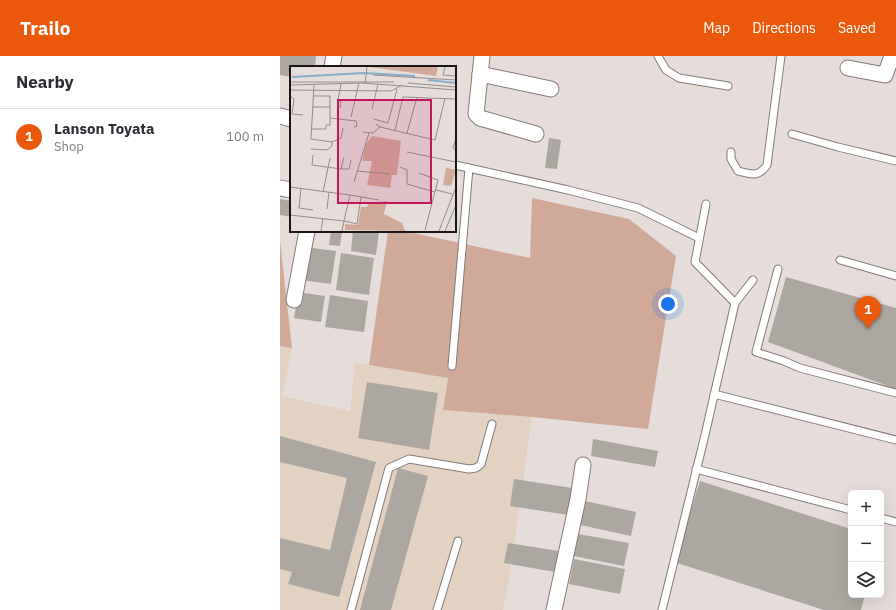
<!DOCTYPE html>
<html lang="en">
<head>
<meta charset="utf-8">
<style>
	body { margin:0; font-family:"IBM Plex Sans",sans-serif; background:#f2f2f3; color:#2b2b33 }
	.controls { position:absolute; right:12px; bottom:12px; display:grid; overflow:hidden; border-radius:6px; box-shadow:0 4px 16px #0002 }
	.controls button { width:36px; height:36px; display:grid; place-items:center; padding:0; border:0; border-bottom:1px solid #e1e1e2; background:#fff; color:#2b2b33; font:20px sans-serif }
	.you { position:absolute; left:388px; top:248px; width:14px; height:14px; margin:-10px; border:3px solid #fff; border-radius:50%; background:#1a73e8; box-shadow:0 0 0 6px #1a73e833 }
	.badge { display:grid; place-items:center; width:26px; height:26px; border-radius:50%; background:#ea580c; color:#fff; font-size:13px; font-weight:700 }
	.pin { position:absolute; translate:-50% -33px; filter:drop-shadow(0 1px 2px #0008) }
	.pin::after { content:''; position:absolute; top:21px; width:14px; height:12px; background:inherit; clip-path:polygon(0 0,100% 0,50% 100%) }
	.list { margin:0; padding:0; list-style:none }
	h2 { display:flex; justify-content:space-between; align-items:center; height:52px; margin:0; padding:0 16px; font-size:17px }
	h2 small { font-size:13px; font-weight:400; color:#7c7c81 }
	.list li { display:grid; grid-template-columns:26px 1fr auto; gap:12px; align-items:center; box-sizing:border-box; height:56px; padding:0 16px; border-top:1px solid #e1e1e2 }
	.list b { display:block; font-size:15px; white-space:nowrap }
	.list p { margin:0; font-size:13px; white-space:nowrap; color:#7c7c81 }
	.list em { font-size:13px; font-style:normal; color:#7c7c81 }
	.icon { flex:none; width:22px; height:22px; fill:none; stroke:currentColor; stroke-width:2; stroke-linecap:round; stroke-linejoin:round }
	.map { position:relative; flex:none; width:616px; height:554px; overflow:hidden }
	header { display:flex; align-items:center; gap:24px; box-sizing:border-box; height:56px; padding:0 20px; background:#ea580c; color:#fff }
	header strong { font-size:19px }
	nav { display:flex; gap:22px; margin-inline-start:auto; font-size:14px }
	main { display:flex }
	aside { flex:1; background:#fff }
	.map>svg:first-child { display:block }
	.education { fill:#e3d2c1 }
	.green { fill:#d1a999 }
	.building { fill:#aca7a1 }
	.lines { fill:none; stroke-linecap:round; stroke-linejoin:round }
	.service-casing { stroke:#837b77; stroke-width:9 }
	.minor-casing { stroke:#837b77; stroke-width:17 }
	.service { stroke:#fff; stroke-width:7 }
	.minor { stroke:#fff; stroke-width:15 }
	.inset-river { fill:none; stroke:#88adca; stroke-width:2 }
	.inset-road { fill:none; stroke:#948d8b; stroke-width:1 }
	.view { fill:#c2185b; fill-opacity:0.15; stroke:#c2185b; stroke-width:2 }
	.inset-edge { fill:none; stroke:#191615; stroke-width:2 }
</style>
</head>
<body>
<header>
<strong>Trailo</strong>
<nav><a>Map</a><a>Directions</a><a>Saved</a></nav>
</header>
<main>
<aside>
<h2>Nearby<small></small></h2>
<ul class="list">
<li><span class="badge">1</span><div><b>Lanson Toyata</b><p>Shop</p></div><em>100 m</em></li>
</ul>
</aside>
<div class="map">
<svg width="616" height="554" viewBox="0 0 616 554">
	<rect width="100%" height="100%" fill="#e6ddda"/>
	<path class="education" d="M0 290 12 292 2 340 70 355 75 307 168 322 164 354 252 361 229 524 223 554H0Z"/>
	<g class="green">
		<path d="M252 142 349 163 396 200 368 373 252 361 163 354 168 322 89 309 108 175H124L250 202Z"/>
		<path d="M0 185 12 292 0 290Z"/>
	</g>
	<g class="building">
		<path d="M0 0H36L35 11H11V21L0 19Z"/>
		<path d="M269 82 281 84 277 113 265 112Z"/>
		<path d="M0 143 11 145V161L0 159Z"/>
		<path d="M51 175H62L60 190 49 189Z"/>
		<path d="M73 175H99L96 199 71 195Z"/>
		<path d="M25 191 56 195 51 228 21 224Z"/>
		<path d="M61 197 94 202 89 239 56 234Z"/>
		<path d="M506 221 616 252V333L488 286Z"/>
		<path d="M18 236 45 240 41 266 14 262Z"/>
		<path d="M50 239 88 245 84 276 45 271Z"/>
		<path d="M87 326 158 337 149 394 78 382Z"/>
		<path d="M0 380 96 406 59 541 8 528 12 516 0 513V482L50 494 67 422 0 406Z"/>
		<path d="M313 383 378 395 375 411 311 400Z"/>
		<path d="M118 412 148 420 111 554H80Z"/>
		<path d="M234 423 292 432 288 459 230 450Z"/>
		<path d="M420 425 571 473V539H585L581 554H544L394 506Z"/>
		<path d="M305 445 356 456 351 480 300 469Z"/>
		<path d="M298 478 349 487 344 510 294 500Z"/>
		<path d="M228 487 279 495 275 516 224 507Z"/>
		<path d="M294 503 345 513 340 538 289 528Z"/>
	</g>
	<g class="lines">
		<g class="service-casing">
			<g id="service">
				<path d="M378 0 386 14 399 22 448 30"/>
				<path d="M512 78 558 91 616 105"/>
				<path d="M451 96V103L458 115C471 118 478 122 487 109L501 0"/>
				<path d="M175 109 288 134 358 152 419 182"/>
				<path d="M426 148 415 206 455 247 473 224"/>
				<path d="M560 204 616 220"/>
				<path d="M498 213 476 296 504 305 520 312 616 337"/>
				<path d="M172 310 189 112"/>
				<path d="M434 338 616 384"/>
				<path d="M416 413 571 454"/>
				<path d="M601 462 616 466"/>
				<path d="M71 554 109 412 129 403 189 413 196 412 201 408 212 368"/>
				<path d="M157 554 178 485"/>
				<path d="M382 554 425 379 455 247"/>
			</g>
		</g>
		<g class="minor-casing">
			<g id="minor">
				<path d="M202 0 196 58 200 62 256 78"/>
				<path d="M52 11 54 0"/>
				<path d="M568 12 605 19 612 0"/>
				<path d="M200 18 271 33"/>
				<path d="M0 60 11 63"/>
				<path d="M0 132 11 134"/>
				<path d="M14 244 27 175"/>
				<path d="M274 554 298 443 303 409"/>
			</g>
		</g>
		<use href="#service" class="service"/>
		<use href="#minor" class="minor"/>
	</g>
	<g transform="translate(10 10)">
		<rect width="166" height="166" fill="#e6ddda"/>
		<path d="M79 1H148L146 10ZM82 70 111 75 107 109H102L100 122 77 119 82 95H72L76 78ZM156 102 166 104 161 120 153 119ZM97 135 94 148 112 157 115 165 55 164V158L68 159 71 141H77L79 137Z" fill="#d1a999"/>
		<path class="inset-river" d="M2 11 74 7 125 10M138 14 166 17"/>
		<path class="inset-road" d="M155 1 153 9 166 10M83 9 166 14M0 16H104M118 17 166 21M75 18 77 1M0 19 72 17 166 24M0 24 101 25 112 19M0 30 4 33 2 48 13 49M23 41H40M50 42 51 36 48 34 51 18M82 43 88 18M61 51 69 17M40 52 66 55 67 60 64 61M84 53 98 57 107 23M90 61 145 74 155 32M21 63H36V59H40V30H24M105 64 113 31 166 33M73 66 83 67 90 61 86 58M117 67 127 31M166 72 163 82 166 84M42 76 51 72 53 62M21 83 37 84 42 80V76L21 73 24 19M117 86 166 96M23 89 22 99 51 103H59L61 94M110 101 117 104V118L145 126M51 103 54 91M67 105 100 108M129 107 148 114 135 164M64 116 79 67M0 121 60 129 54 155 0 149M11 122 9 142 23 144M146 124 162 128M33 126 40 92M60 129 89 134M37 143 39 126M31 165 33 152M52 165 54 155 67 158 71 131M149 165 166 121M155 165 166 139"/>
		<path class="view" d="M48 34H141V137H48Z"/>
		<rect width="166" height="166" class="inset-edge"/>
	</g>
</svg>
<div class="controls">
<button>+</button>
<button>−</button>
<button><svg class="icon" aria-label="layers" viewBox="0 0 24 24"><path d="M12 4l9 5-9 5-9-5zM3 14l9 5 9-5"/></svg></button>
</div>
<div class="you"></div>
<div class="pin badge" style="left:588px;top:273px">1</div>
</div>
</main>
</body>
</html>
